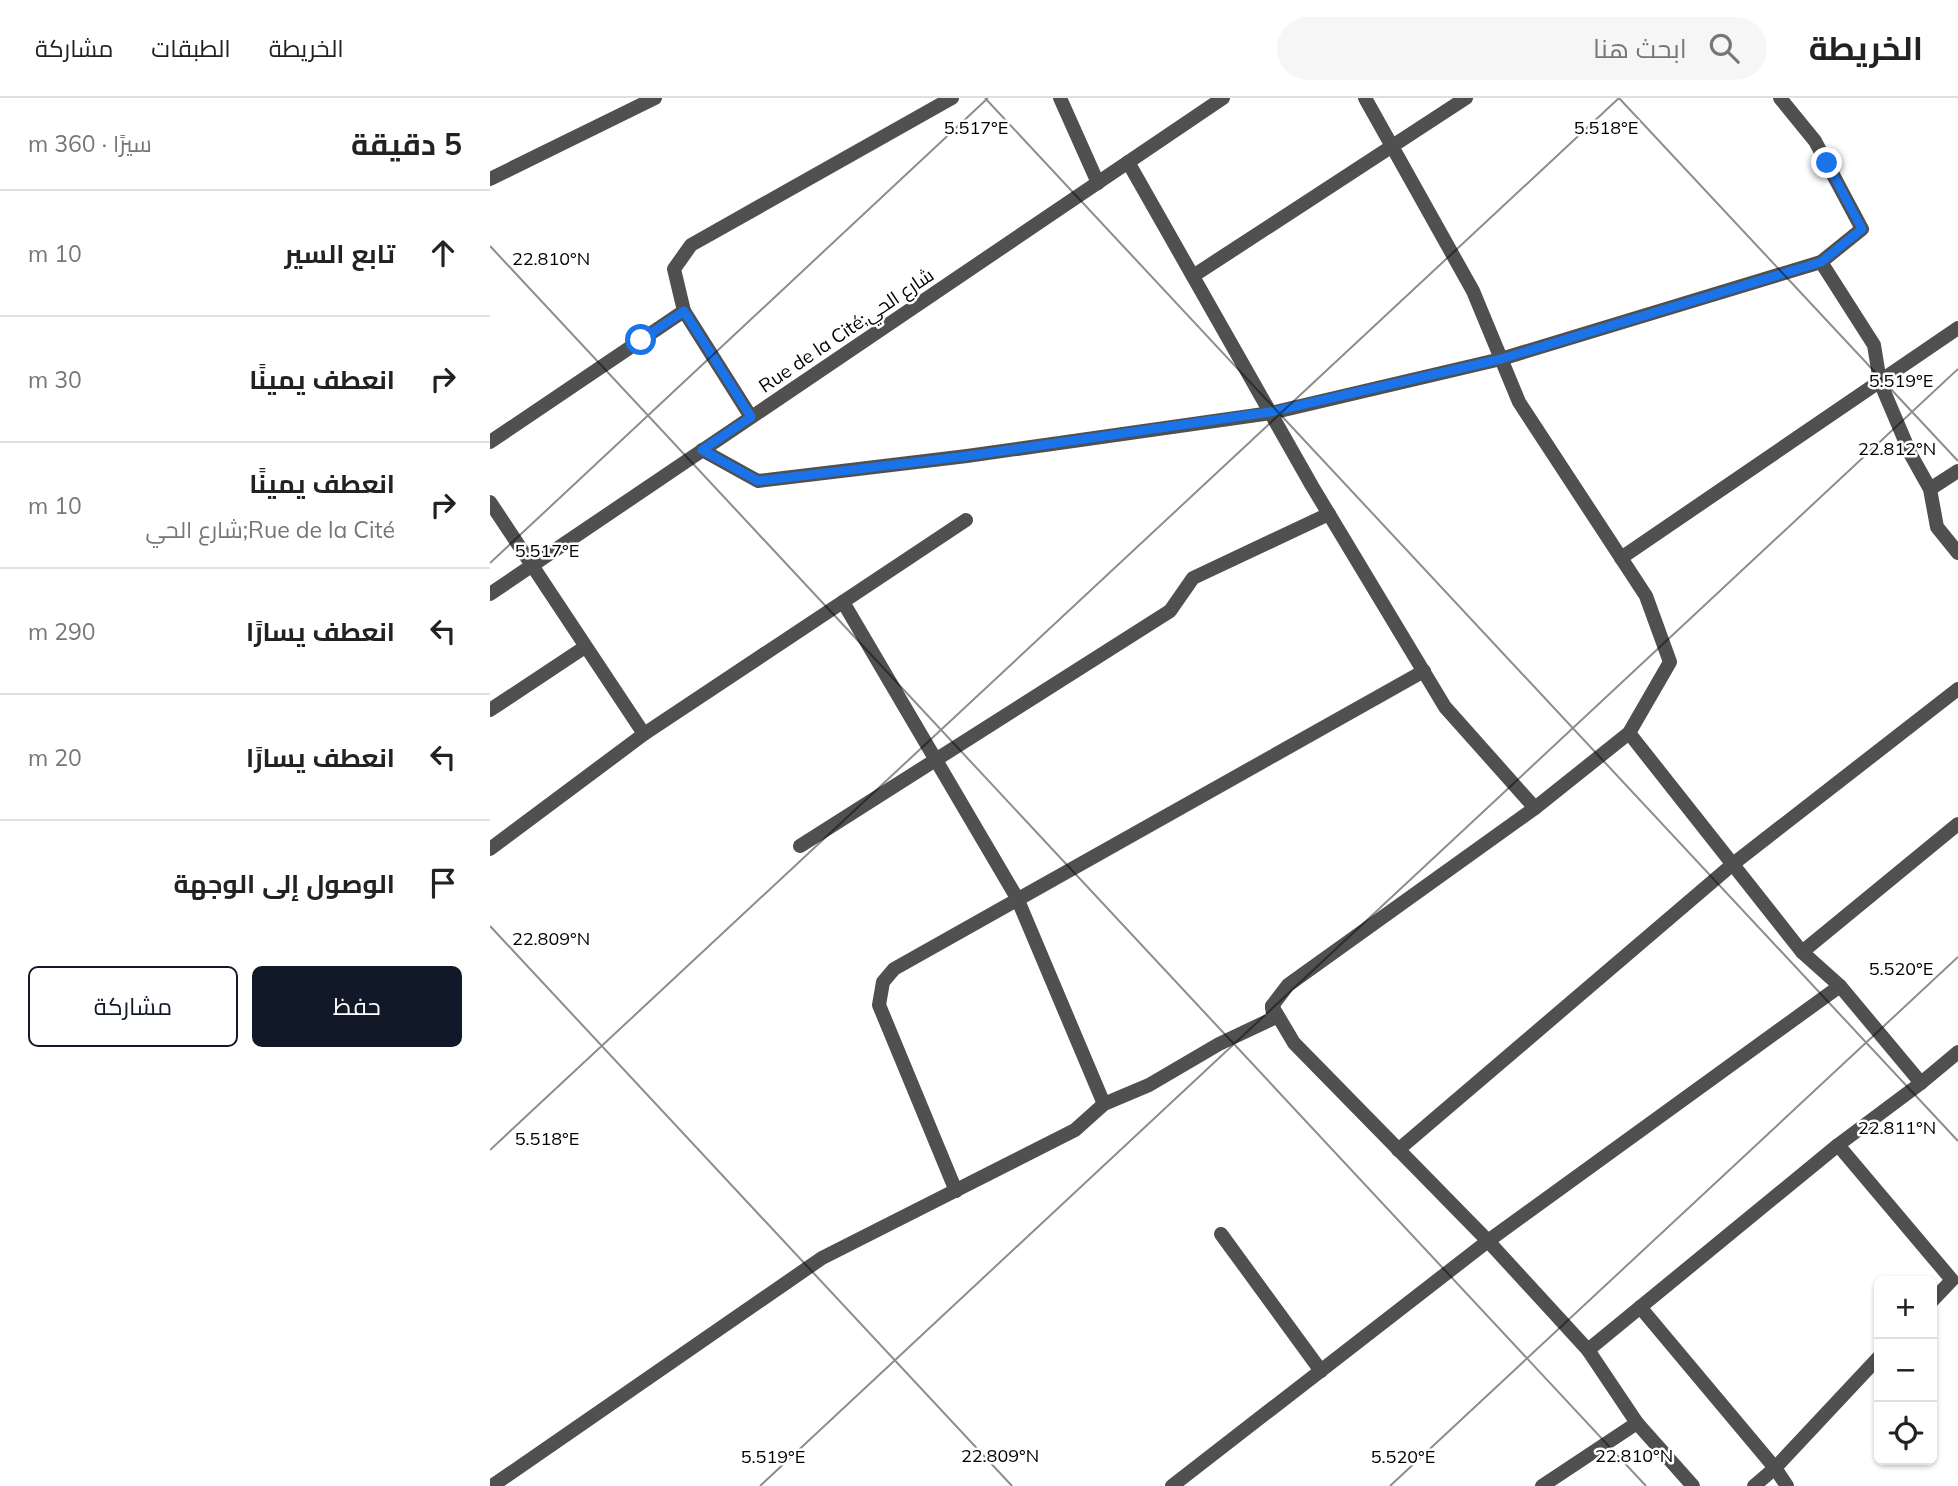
<!DOCTYPE html>
<html lang="ar">
<head>
<meta charset="utf-8">
<style>
	body { margin:0; font-family:Mulish,Cairo,sans-serif; background:#f6f6f6; color:#222; direction:rtl }
	.controls { position:absolute; right:21px; bottom:21px; display:grid; overflow:hidden; border-radius:10px; box-shadow:0 2px 5px #0004 }
	.controls button { width:63px; height:63px; display:grid; place-items:center; padding:0; border:0; border-bottom:2px solid #e0e0e0; background:#fff; color:#222; font:35px sans-serif }
	.stop { position:absolute; width:21px; height:21px; margin:-16px; border:5px solid #1a73e8; border-radius:50%; background:#fff }
	.stop.end { background:#1a73e8; border-color:#fff; box-shadow:0 2px 7px #0008 }
	.list { margin:0; padding:0; list-style:none }
	h2 { display:flex; justify-content:space-between; align-items:center; height:91px; margin:0; padding:0 28px; font-size:30px }
	h2 small { font-size:23px; font-weight:400; color:#767676 }
	.list li { display:grid; grid-template-columns:46px 1fr auto; gap:21px; align-items:center; box-sizing:border-box; height:126px; padding:0 28px; border-top:2px solid #e0e0e0 }
	.list b { display:block; font-size:26px; white-space:nowrap }
	.list p { margin:0; font-size:23px; white-space:nowrap; color:#767676 }
	.list em { font-size:23px; font-style:normal; color:#767676 }
	.actions { display:flex; gap:14px; padding:21px 28px }
	.actions a { flex:1; padding:16px 0; border:2px solid #111827; border-radius:10px; text-align:center; font-size:24px; color:#111827 }
	.actions .main { background:#111827; color:#fff }
	.icon { flex:none; width:38px; height:38px; fill:none; stroke:currentColor; stroke-width:2; stroke-linecap:round; stroke-linejoin:round }
	.map { position:relative; flex:none; width:1468px; height:1388px; overflow:hidden; direction:ltr }
	header { display:flex; align-items:center; gap:42px; box-sizing:border-box; height:98px; padding:0 35px; background:#fff; border-bottom:2px solid #e0e0e0 }
	header strong { font-size:33px }
	nav { display:flex; gap:38px; margin-inline-start:auto; font-size:24px }
	.search { width:490px; height:63px; background:#f6f6f6; display:flex; align-items:center; gap:18px; box-sizing:border-box; padding:0 24px; border-radius:38px; color:#767676; font-size:26px }
	main { display:flex }
	aside { flex:1; background:#fff }
	.map>svg:first-child { display:block }
	.lines { fill:none; stroke-linecap:round; stroke-linejoin:round }
	.minor { stroke:#505050; stroke-width:14 }
	.tertiary { stroke:#505050; stroke-width:14 }
	.route { stroke:#1a73e8; stroke-width:9 }
	.ticks { fill:none; stroke:#000; stroke-width:2; stroke-opacity:0.45 }
	.labels { text-anchor:middle; dominant-baseline:central; stroke-width:5; stroke-linejoin:round; paint-order:stroke }
	.street-label { font-size:19px; fill:#000; stroke:#fff }
	.ticks-label { font-size:18px; text-anchor:middle; fill:#000; stroke:#fff; stroke-width:5; stroke-linejoin:round; paint-order:stroke }
</style>
</head>
<body>
<header>
<strong>الخريطة</strong>
<div class="search"><svg class="icon" aria-label="search" viewBox="0 0 24 24"><circle cx="10" cy="10" r="6"/><path d="M15 15l6 6"/></svg>ابحث هنا</div>
<nav><a>الخريطة</a><a>الطبقات</a><a>مشاركة</a></nav>
</header>
<main>
<div class="map">
<svg width="1468" height="1388" viewBox="0 0 1468 1388">
	<rect width="100%" height="100%" fill="#fff"/>
	<g class="lines">
		<g class="minor">
			<path d="M570 0 608 85"/>
			<path d="M638 64 822 388 955 609 1045 710"/>
			<path d="M0 81 165 0"/>
			<path d="M1331 164 1384 247 1390 284 1421 357 1440 391 1447 429 1468 455"/>
			<path d="M703 178 976 0"/>
			<path d="M194 213 184 171 201 147 462 0"/>
			<path d="M0 344 194 213 261 319"/>
			<path d="M212 352 268 383 477 358 781 315 1011 261 1331 164 1372 131 1325 43 1290 0"/>
			<path d="M1440 391 1468 373"/>
			<path d="M0 404 154 636 0 751"/>
			<path d="M1131 460 1468 230"/>
			<path d="M353 504 527 800 614 1006"/>
			<path d="M0 612 95 549"/>
			<path d="M1139 635 1312 854 1350 888"/>
			<path d="M154 636 476 422"/>
			<path d="M310 748 680 513 703 480 839 416"/>
			<path d="M1312 854 1468 726"/>
			<path d="M782 908 804 945 998 1143 1350 888 1431 985 1348 1047 1462 1182 1442 1203"/>
			<path d="M782 908 798 887 1045 710 1139 635 1180 564 1156 498 1029 304 983 193 875 0"/>
			<path d="M1431 985 1468 954"/>
			<path d="M908 1052 1243 766 1468 591"/>
			<path d="M466 1093 389 907 393 884 404 871 934 573"/>
			<path d="M731 1136 831 1273"/>
			<path d="M1150 1209 1285 1370 1389 1259"/>
			<path d="M1098 1252 1348 1047"/>
			<path d="M2 1388 332 1160 585 1032 614 1006 659 987 729 946 784 920 782 910"/>
			<path d="M682 1388 998 1143 1098 1252 1147 1325"/>
			<path d="M1052 1388 1147 1325 1203 1388"/>
			<path d="M1264 1388 1285 1370 1297 1388"/>
		</g>
		<path class="tertiary" d="M0 496 733 0"/>
	</g>
	<g class="lines">
		<path class="route" d="M151 242 194 213 261 319 212 352 268 383 477 358 780 314 1011 261 1331 164 1372 131 1337 65"/>
	</g>
	<path class="ticks" d="M495 0 1468 1043M1129 0 1468 363M0 148 1156 1388M0 465 498 0M0 828 522 1388M0 1052 1129 0M270 1388 1468 271M900 1388 1468 859"/>
	<g class="labels">
		<g class="street-label">
			<text transform="translate(356 232) rotate(-34)">Rue de la Cité;شارع الحي</text>
		</g>
	</g>
	<g class="ticks-label">
		<text x="486" y="36">5.517°E</text>
		<text x="1116" y="36">5.518°E</text>
		<text x="61" y="167">22.810°N</text>
		<text x="1411" y="289">5.519°E</text>
		<text x="1407" y="357">22.812°N</text>
		<text x="57" y="459">5.517°E</text>
		<text x="61" y="847">22.809°N</text>
		<text x="1411" y="877">5.520°E</text>
		<text x="1407" y="1036">22.811°N</text>
		<text x="57" y="1047">5.518°E</text>
		<text x="510" y="1364">22.809°N</text>
		<text x="1144" y="1364">22.810°N</text>
		<text x="283" y="1365">5.519°E</text>
		<text x="913" y="1365">5.520°E</text>
	</g>
</svg>
<div class="controls">
<button>+</button>
<button>−</button>
<button><svg class="icon" aria-label="locate" viewBox="0 0 24 24"><circle cx="12" cy="12" r="6"/><path d="M12 2v4M12 18v4M2 12h4M18 12h4"/></svg></button>
</div>
<div class="stop" style="left:151px;top:242px"></div>
<div class="stop end" style="left:1337px;top:65px"></div>
</div>
<aside>
<h2>5 دقيقة<small>سيرًا · 360 m</small></h2>
<ul class="list">
<li><svg class="icon" aria-label="ahead" viewBox="0 0 24 24"><path d="M12 20V5M6 11l6-6 6 6"/></svg><div><b>تابع السير</b></div><em>10 m</em></li>
<li><svg class="icon" aria-label="right" viewBox="0 0 24 24"><path d="M7 20v-9h11M14 6l5 5-5 5"/></svg><div><b>انعطف يمينًا</b></div><em>30 m</em></li>
<li><svg class="icon" aria-label="right" viewBox="0 0 24 24"><path d="M7 20v-9h11M14 6l5 5-5 5"/></svg><div><b>انعطف يمينًا</b><p>Rue de la Cité;شارع الحي</p></div><em>10 m</em></li>
<li><svg class="icon" aria-label="left" viewBox="0 0 24 24"><path d="M17 20v-9H6M10 6l-5 5 5 5"/></svg><div><b>انعطف يسارًا</b></div><em>290 m</em></li>
<li><svg class="icon" aria-label="left" viewBox="0 0 24 24"><path d="M17 20v-9H6M10 6l-5 5 5 5"/></svg><div><b>انعطف يسارًا</b></div><em>20 m</em></li>
<li><svg class="icon" aria-label="arrive" viewBox="0 0 24 24"><path d="M6 21V4h12l-3 4 3 4H6"/></svg><div><b>الوصول إلى الوجهة</b></div></li>
</ul>
<div class="actions"><a class="main">حفظ</a><a>مشاركة</a></div>
</aside>
</main>
</body>
</html>
